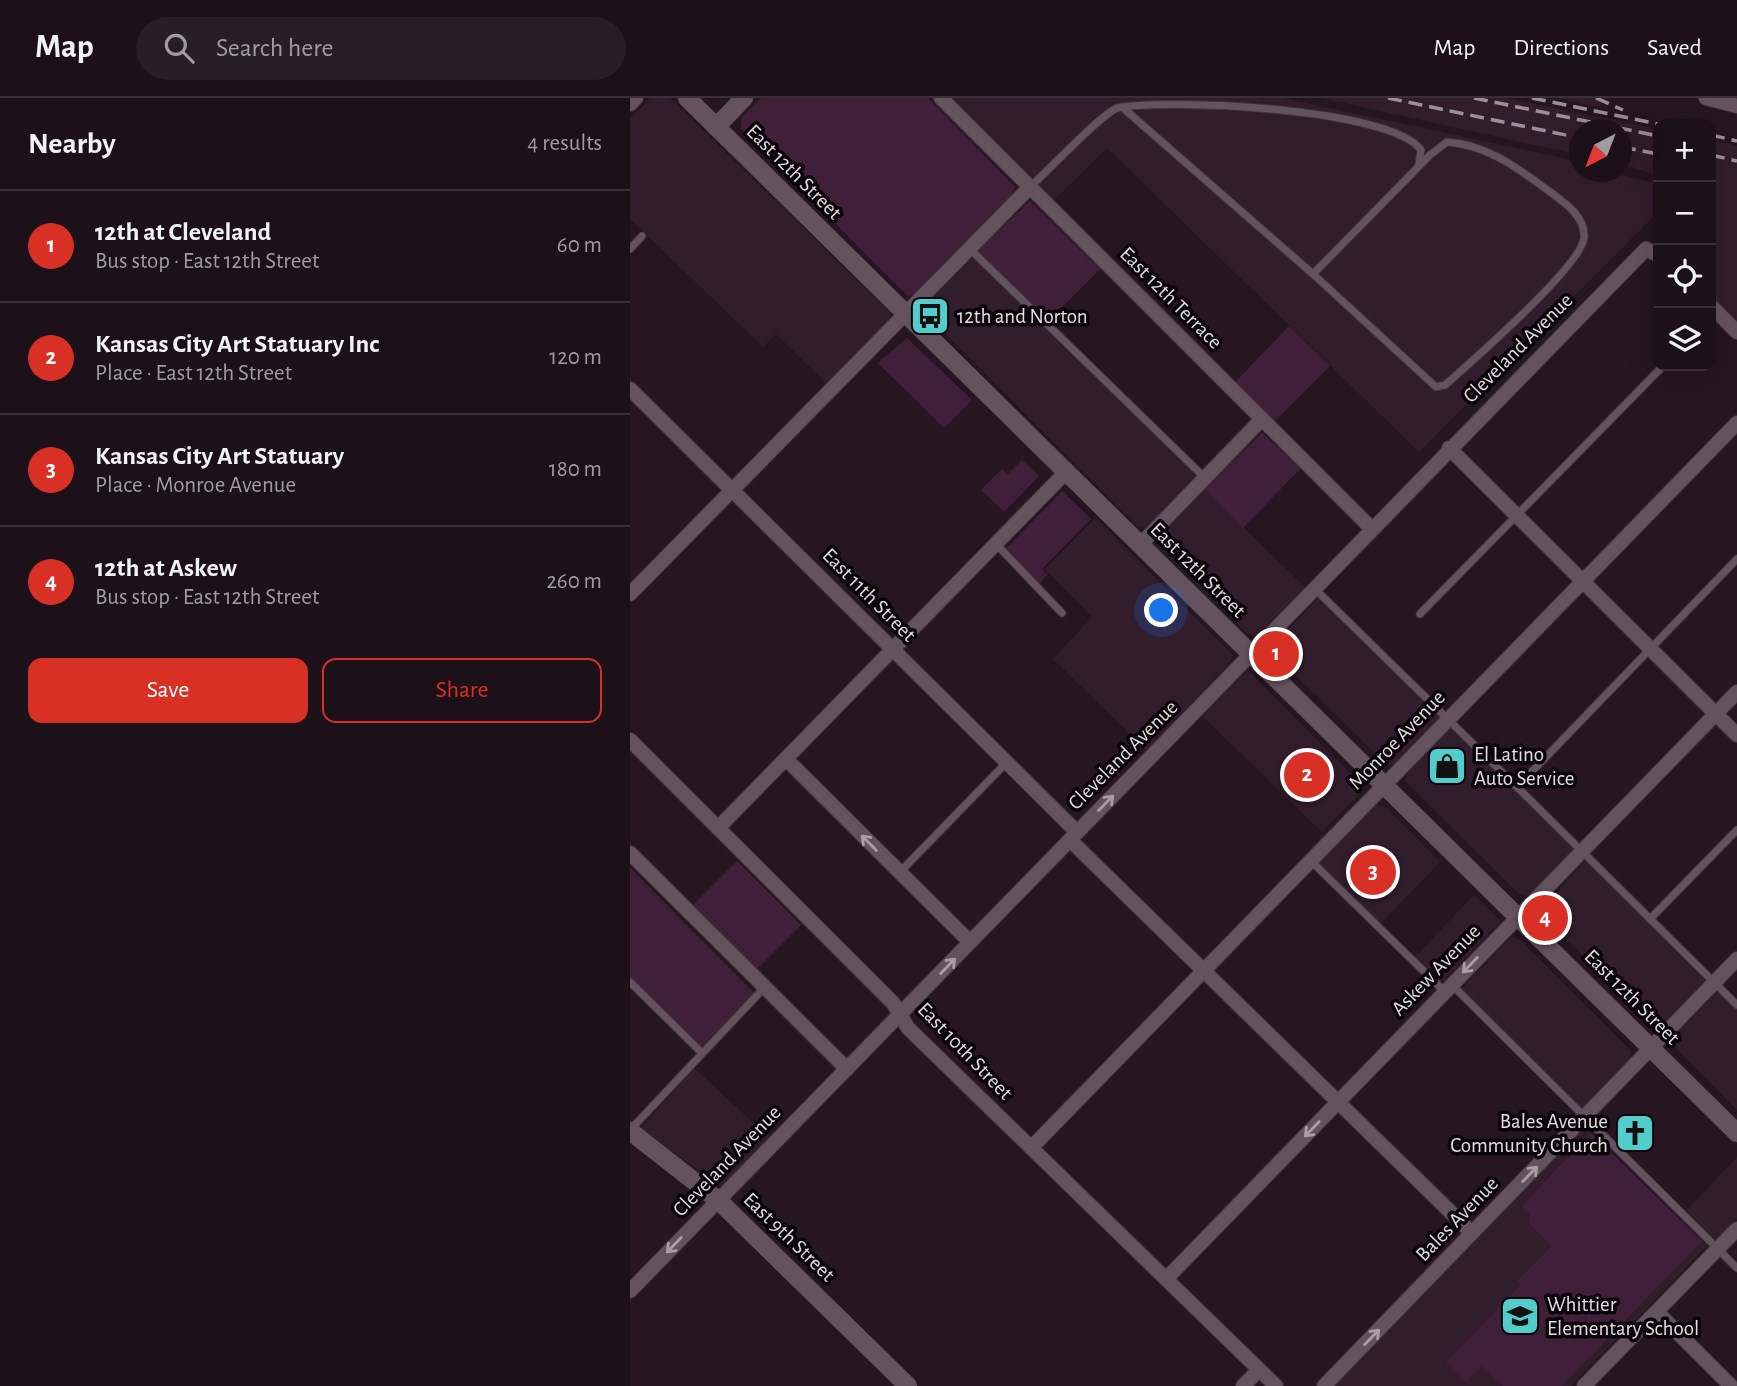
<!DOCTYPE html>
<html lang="en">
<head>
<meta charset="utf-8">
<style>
	body { margin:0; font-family:"Alegreya Sans",sans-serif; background:#291e26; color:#f1f3f6 }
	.controls { position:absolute; right:21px; top:21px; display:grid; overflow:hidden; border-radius:14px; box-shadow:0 7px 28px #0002 }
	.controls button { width:63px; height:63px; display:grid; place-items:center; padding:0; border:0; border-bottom:2px solid #3a3038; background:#1c1019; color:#f1f3f6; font:35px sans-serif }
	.compass { position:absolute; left:939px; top:21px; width:63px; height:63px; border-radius:50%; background:#1c1019; box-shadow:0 7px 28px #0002; rotate:222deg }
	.you { position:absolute; left:532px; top:513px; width:24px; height:24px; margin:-18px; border:5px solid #fff; border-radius:50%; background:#1a73e8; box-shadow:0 0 0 10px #1a73e833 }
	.badge { display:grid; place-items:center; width:46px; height:46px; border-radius:50%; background:#d93025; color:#fff; font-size:23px; font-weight:700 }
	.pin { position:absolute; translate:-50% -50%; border:4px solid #fff; box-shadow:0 2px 7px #0006 }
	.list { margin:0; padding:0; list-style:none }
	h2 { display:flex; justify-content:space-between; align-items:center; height:91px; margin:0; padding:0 28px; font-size:30px }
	h2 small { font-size:23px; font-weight:400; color:#a09da2 }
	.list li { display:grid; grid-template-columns:46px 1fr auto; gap:21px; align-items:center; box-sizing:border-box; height:112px; padding:0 28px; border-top:2px solid #3a3038 }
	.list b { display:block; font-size:26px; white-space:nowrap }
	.list p { margin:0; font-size:23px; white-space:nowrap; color:#a09da2 }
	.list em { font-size:23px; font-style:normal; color:#a09da2 }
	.actions { display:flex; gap:14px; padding:21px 28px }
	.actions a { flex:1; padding:16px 0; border:2px solid #d93025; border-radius:14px; text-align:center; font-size:24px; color:#d93025 }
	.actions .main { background:#d93025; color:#fff }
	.icon { flex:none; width:38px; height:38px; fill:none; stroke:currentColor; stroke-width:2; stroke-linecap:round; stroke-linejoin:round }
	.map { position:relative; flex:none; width:1107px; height:1288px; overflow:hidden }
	header { display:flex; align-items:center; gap:42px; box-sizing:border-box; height:98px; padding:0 35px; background:#1c1019; border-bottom:2px solid #3a3038 }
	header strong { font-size:33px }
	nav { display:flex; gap:38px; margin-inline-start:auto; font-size:24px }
	.search { width:490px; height:63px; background:#291e26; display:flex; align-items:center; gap:18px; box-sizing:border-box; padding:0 24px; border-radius:38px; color:#a09da2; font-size:26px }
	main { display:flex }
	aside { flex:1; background:#1c1019 }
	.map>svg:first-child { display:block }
	.built { fill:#321d2c }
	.green { fill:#402038 }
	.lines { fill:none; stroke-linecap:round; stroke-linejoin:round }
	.lane-casing { stroke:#3e333a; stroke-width:9 }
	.street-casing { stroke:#3e333a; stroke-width:16 }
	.secondary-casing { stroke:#3e333a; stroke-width:19 }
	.lane { stroke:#65525f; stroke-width:7 }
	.street { stroke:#65525f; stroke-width:14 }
	.secondary { stroke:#65525f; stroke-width:18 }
	.rail { stroke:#9c9098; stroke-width:3.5; stroke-dasharray:14 7; stroke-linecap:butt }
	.oneway { stroke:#ac9da7 }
	.labels { text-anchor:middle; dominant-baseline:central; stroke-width:7; stroke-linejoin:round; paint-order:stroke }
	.street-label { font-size:21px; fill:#e6dbe2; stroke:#0a0508 }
	.poi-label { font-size:21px; fill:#e6dbe2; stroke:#0a0508; text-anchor:start }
</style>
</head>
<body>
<header>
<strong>Map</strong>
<div class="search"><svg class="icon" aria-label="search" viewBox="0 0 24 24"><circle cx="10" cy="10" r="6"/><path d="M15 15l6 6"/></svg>Search here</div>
<nav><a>Map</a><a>Directions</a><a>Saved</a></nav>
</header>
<main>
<aside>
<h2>Nearby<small>4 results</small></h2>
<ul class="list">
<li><span class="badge">1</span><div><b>12th at Cleveland</b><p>Bus stop · East 12th Street</p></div><em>60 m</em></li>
<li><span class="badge">2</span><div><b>Kansas City Art Statuary Inc</b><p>Place · East 12th Street</p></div><em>120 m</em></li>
<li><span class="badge">3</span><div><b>Kansas City Art Statuary</b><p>Place · Monroe Avenue</p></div><em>180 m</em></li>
<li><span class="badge">4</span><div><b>12th at Askew</b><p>Bus stop · East 12th Street</p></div><em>260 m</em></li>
</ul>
<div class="actions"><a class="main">Save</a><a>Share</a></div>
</aside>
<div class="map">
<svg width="1107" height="1288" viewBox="0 0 1107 1288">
	<rect width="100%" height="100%" fill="#251621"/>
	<g class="built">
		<path d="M20 0H40L261 215 258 225 198 287 146 236 133 249 0 121V21Z"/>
		<path d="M320 0H653L933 60 949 65 950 74H978L1028 86V114L789 354 477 50 423 103Z"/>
		<path d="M692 0H876L1028 31V77L992 67V32H950L949 57Z"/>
		<path d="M926 0H977L968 9Z"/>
		<path d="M1081 42 1107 48V225L1081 199Z"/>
		<path d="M344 158 568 378 516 430 507 428 294 214 300 202Z"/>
		<path d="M574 391 676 490 627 538 617 535 527 447 530 437Z"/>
		<path d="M465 420 603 557 602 562 516 652 423 561 462 519 415 471Z"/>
		<path d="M690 499 812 618 763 667H757L641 553 642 548Z"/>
		<path d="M616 574 621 575 733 688V692L692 734 572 618Z"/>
		<path d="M823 628 945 750 898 798 889 796 775 683 778 674Z"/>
		<path d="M745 706 756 709 810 764 750 826 687 765Z"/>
		<path d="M956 762 1076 882 1031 928 1022 927 909 814Z"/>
		<path d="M844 797 869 821V826L811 885 785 859Z"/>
		<path d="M881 839 891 842 1001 953 1000 964 951 1012 831 891Z"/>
		<path d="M1088 893 1107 911V1012L1042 946 1043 940Z"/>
		<path d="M64 970 140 1040 91 1088 10 1031Z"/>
		<path d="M955 1029 1077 1148 941 1288H704Z"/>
		<path d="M1107 1059V1121L1085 1143 1055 1114Z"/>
	</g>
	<g class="green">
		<path d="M131 0H298L385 89 382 96 284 197 278 198 111 31 112 19Z"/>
		<path d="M400 103 470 171 418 224 347 153Z"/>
		<path d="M659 228 700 268 645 323 605 284Z"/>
		<path d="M277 240 342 302 314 330 248 265Z"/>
		<path d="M632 335 671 370 613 430 574 391Z"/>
		<path d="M392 362 409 378 374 414 351 392 372 371 378 376Z"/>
		<path d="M432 393 461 421 412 471 417 477 409 486 375 452Z"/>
		<path d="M107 763 171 827 127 871 63 807Z"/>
		<path d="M0 770 124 895 72 949 0 879Z"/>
		<path d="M961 1035 1072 1143 932 1288H873L852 1268 836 1284 816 1264 891 1187 887 1183 922 1148 900 1126V1116L892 1108Z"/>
	</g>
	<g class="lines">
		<g class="lane-casing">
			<g id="lane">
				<path d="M492 9 683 176 806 289 815 287C840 265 951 168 954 140 956 116 929 101 912 88 882 66 855 47 817 44L800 57 683 176"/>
				<path d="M400 89C418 73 469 18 487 10 534 0 762 10 791 52L789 66"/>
				<path d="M0 151 12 138"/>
				<path d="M340 151 575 380"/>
				<path d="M367 447 432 515"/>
				<path d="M685 491 887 689 1107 461"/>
				<path d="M790 516 1033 268"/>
				<path d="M887 689 1107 907"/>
				<path d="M680 762 814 893"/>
				<path d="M270 774 376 665"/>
				<path d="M1020 821 1107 732"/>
				<path d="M0 884 72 955"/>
				<path d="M822 887 1107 1170"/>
				<path d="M1 1031 134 890"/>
			</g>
		</g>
		<g class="street-casing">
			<g id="street">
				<path d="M311 0 741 430"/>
				<path d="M1076 0 1107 8"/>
				<path d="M0 6 6 0"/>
				<path d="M1081 208 1107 234"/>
				<path d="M0 291 447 734"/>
				<path d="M819 350 1107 637"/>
				<path d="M510 447 632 321"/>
				<path d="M0 496 400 89"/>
				<path d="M0 642 263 905 278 930 646 1288"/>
				<path d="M156 661 340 844"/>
				<path d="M88 730 436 374"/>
				<path d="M440 742 842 1135"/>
				<path d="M0 755 217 971"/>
				<path d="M401 1050 1107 325"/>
				<path d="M536 1181 1107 594"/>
				<path d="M0 1193 1016 151 1028 157"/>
				<path d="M1027 1214 1101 1288"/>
				<path d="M613 1288 629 1272"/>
				<path d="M694 1288 1107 861"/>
				<path d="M954 1288 1107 1131"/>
			</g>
		</g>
		<g class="secondary-casing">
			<g id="secondary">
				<path d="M57 0 1107 1035"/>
				<path d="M86 29 114 0"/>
				<path d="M0 1033 88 1102 278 1288"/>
			</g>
		</g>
		<use href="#lane" class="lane"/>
		<use href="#street" class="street"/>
		<use href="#secondary" class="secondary"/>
		<g class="rail">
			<path d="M758 0 950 40"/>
			<path d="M844 0 1028 38"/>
			<path d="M902 0 1028 26"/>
			<path d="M966 0 993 12"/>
			<path d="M1081 37 1107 43"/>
			<path d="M992 49 1028 56"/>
			<path d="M1081 57 1107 63"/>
		</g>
	</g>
	<defs><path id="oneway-shaft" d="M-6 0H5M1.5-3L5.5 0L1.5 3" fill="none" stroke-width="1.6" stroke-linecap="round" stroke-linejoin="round" transform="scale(1.75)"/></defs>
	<g class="oneway">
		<use href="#oneway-shaft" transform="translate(476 705) rotate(-45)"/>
		<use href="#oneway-shaft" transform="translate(239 745) rotate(-135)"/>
		<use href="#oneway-shaft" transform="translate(840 867) rotate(134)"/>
		<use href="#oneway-shaft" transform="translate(318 868) rotate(-46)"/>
		<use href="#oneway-shaft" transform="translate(682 1031) rotate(134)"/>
		<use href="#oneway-shaft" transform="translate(900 1076) rotate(-46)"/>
		<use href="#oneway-shaft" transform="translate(44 1147) rotate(134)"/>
		<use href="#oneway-shaft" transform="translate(742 1239) rotate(-46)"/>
	</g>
	<defs>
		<g id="bus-square" transform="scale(2.0125)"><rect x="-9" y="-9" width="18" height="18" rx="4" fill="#52cdcc" stroke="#0a0508"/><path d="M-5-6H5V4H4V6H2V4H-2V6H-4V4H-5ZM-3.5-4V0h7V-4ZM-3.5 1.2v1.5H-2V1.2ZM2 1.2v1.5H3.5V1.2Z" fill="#111"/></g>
		<g id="shop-square" transform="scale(2.0125)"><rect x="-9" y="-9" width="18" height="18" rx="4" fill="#52cdcc" stroke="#0a0508"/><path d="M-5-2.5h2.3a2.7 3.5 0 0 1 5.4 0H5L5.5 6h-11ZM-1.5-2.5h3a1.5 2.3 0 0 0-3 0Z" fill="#111"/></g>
		<g id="church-square" transform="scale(2.0125)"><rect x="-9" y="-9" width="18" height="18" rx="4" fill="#52cdcc" stroke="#0a0508"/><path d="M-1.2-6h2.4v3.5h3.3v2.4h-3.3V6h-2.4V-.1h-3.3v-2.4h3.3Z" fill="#111"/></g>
		<g id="school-square" transform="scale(2.0125)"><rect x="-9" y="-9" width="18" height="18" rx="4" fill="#52cdcc" stroke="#0a0508"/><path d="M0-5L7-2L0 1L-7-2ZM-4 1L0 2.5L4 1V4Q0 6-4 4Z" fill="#111"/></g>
	</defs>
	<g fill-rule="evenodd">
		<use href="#bus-square" x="300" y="218"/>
		<use href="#shop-square" x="817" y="668"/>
		<use href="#church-square" x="1005" y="1035"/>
		<use href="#school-square" x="890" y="1218"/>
	</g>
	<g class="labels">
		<g class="street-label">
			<text transform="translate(164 74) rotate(45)">East 12th Street</text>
			<text transform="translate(541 200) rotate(45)">East 12th Terrace</text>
			<text transform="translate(888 250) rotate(-45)">Cleveland Avenue</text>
			<text transform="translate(568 472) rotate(45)">East 12th Street</text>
			<text transform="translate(239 497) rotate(45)">East 11th Street</text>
			<text transform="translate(767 642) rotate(-46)">Monroe Avenue</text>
			<text transform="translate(493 657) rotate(-45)">Cleveland Avenue</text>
			<text transform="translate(806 872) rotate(-46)">Askew Avenue</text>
			<text transform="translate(1002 899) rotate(45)">East 12th Street</text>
			<text transform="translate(335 953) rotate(46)">East 10th Street</text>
			<text transform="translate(97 1063) rotate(-46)">Cleveland Avenue</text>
			<text transform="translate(827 1121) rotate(-46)">Bales Avenue</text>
			<text transform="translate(159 1139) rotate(44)">East 9th Street</text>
		</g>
		<g class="poi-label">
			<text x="327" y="218">12th and Norton</text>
			<text x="844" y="656">El Latino<tspan x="844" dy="24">Auto Service</tspan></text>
			<text x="978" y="1023" text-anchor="end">Bales Avenue<tspan x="978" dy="24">Community Church</tspan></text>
			<text x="917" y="1206">Whittier<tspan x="917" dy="24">Elementary School</tspan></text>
		</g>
	</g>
</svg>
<div class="controls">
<button>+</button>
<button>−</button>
<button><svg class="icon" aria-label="locate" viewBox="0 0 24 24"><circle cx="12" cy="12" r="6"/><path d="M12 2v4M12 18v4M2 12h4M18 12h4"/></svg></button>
<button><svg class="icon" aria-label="layers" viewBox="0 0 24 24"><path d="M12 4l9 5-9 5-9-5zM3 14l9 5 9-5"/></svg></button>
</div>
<svg class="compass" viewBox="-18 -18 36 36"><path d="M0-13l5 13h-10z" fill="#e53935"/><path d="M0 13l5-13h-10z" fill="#a09da2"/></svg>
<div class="you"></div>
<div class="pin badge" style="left:646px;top:556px">1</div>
<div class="pin badge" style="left:677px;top:677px">2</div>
<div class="pin badge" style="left:743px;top:774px">3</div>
<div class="pin badge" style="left:915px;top:820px">4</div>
</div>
</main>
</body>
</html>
